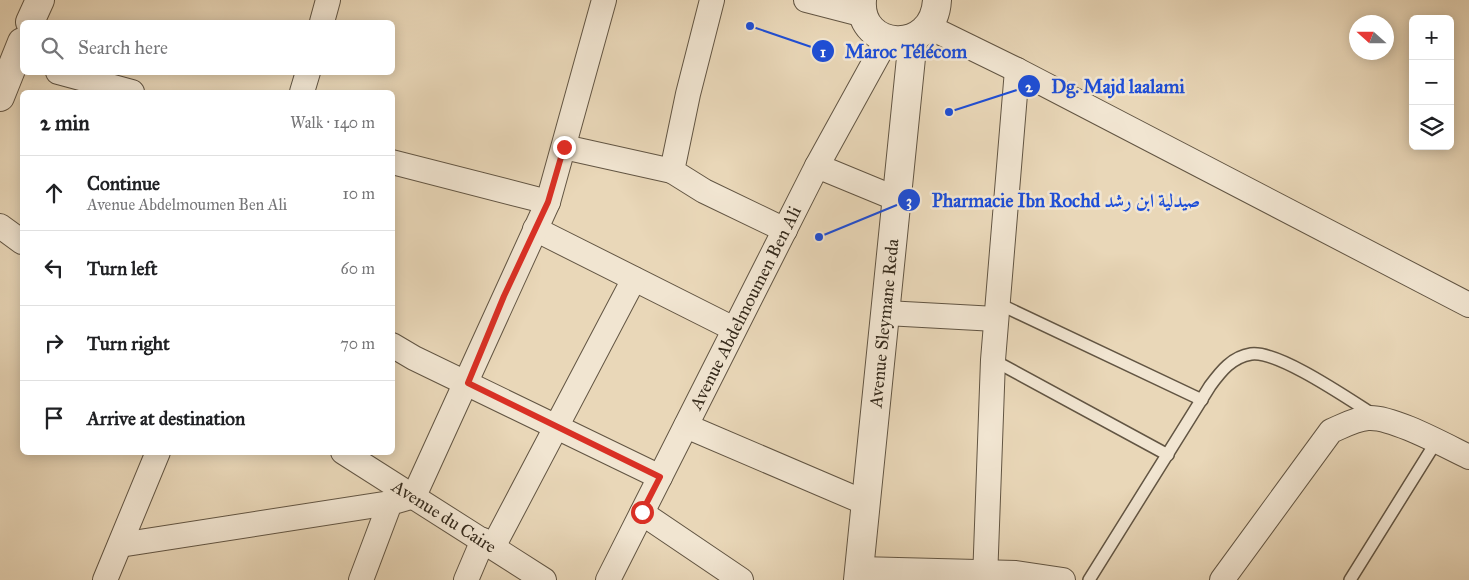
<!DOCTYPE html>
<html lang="en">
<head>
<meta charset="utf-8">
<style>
	body { margin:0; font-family:"IM FELL Great Primer",Amiri,serif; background:#f6f6f6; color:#202124 }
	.controls { position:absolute; right:15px; top:15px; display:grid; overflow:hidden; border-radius:8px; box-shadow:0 2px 12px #0003 }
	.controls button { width:45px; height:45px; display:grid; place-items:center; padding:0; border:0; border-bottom:1px solid #e0e0e0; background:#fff; color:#202124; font:25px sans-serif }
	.compass { position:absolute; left:1349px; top:15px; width:45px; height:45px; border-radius:50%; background:#fff; box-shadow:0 2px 12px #0003; rotate:291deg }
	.stop { position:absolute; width:15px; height:15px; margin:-11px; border:4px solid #d93025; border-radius:50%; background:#fff }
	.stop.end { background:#d93025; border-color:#fff; box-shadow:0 1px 5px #0008 }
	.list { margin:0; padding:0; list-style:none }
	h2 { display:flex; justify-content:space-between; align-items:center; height:65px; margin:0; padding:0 20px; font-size:21px }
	h2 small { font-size:16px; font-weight:400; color:#757577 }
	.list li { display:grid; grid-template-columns:32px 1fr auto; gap:15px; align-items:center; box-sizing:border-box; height:75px; padding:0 20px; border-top:1px solid #e0e0e0 }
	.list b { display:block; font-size:19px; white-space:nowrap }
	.list p { margin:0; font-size:16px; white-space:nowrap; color:#757577 }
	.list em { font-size:16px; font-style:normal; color:#757577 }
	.icon { flex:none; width:28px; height:28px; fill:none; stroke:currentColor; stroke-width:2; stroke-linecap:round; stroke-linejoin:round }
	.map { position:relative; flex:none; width:1469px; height:580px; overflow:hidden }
	.search { position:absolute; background:#fff; box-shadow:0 2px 12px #0003; left:20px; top:20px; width:375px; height:55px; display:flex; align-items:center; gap:12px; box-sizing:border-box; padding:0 18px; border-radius:8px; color:#757577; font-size:19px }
	.panel { position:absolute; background:#fff; box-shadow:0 2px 12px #0003; left:20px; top:90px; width:375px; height:365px; border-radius:8px }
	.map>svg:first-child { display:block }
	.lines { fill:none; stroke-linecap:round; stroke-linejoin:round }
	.service-casing { stroke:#625543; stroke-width:14 }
	.minor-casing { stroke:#625543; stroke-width:26 }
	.tertiary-casing { stroke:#625543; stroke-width:30 }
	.service { stroke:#f1e5d1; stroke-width:11 }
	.minor { stroke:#f1e5d1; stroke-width:24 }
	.tertiary { stroke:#f1e5d1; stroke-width:28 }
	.route { stroke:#d93025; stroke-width:6 }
	.labels { text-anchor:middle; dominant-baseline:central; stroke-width:5; stroke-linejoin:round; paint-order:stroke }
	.street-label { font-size:18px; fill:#352a1c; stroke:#f1e5d1 }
	.leader { fill:none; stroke:#1d4ed8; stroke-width:2 }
	.callout-dot { fill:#1d4ed8; stroke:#f1e5d1; stroke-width:2 }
	.mark-label { font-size:15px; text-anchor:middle; font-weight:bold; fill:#fff }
	.callout-label { font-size:19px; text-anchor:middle; font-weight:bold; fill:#1d4ed8; stroke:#f1e5d1; stroke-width:5; stroke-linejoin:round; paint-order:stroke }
</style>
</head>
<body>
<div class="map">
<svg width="1469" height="580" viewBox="0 0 1469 580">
	<rect width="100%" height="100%" fill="#e9d7b8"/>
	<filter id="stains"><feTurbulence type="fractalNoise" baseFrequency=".004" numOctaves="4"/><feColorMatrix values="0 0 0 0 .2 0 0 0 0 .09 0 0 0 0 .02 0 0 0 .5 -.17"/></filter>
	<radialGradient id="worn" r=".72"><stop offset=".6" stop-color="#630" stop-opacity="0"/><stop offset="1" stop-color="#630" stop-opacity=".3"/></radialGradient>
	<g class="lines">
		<g class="service-casing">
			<g id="service">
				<path d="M997 303 1202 400"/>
				<path d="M993 360 1168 455"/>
				<path d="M1089 580 1210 386C1221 371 1232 357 1251 354 1278 350 1350 400 1374 415"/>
				<path d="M1350 580 1436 442"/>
			</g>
		</g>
		<g class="minor-casing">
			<g id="minor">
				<path d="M712 0 688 94 672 171 704 191 785 230"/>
				<path d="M806 0 864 15"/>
				<path d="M322 22 328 0"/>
				<path d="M929 27 1017 70 1469 305"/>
				<path d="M58 72 132 92"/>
				<path d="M302 92 308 72"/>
				<path d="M564 147 672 171"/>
				<path d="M392 162 548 202"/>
				<path d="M817 166 897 199"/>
				<path d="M0 226 22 242"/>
				<path d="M535 229 734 329"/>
				<path d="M886 313 996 319"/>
				<path d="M392 345 414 358 660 477"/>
				<path d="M686 426 866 503"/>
				<path id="s1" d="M343 452 544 580"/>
				<path d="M642 513 741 580"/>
				<path d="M120 545 390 503"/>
				<path d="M493 547 634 279"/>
				<path d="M859 569 1016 573 1063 580"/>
				<path d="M105 580 158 452"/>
				<path d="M361 580 390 503 414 496 548 202 604 0"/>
				<path d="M466 580 483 540"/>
				<path id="s2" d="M608 580 817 166 887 39"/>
				<path d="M985 580 993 360 1017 70"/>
				<path d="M1222 580 1331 431C1343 426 1355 419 1368 418 1392 416 1446 446 1469 457"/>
			</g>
		</g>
		<g class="tertiary-casing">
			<g id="tertiary">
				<path d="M862 0C858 51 934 56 937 0"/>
				<path d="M30 22 40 0"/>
				<path d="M0 97 22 42"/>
				<path id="s3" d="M858 580 913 38"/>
			</g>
		</g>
		<use href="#service" class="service"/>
		<use href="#minor" class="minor"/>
		<use href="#tertiary" class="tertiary"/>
	</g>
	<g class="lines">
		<path class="route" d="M564 147 548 202 504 296 468 383 660 477 642 512"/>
	</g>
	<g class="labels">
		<g class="street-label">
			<text stroke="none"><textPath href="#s2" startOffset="305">Avenue Abdelmoumen Ben Ali</textPath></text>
			<text stroke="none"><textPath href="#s3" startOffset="258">Avenue Sleymane Reda</textPath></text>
			<text stroke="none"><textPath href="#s1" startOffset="120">Avenue du Caire</textPath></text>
		</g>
	</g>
	<path class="leader" d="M750 26L823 51M949 112L1029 86M819 237L909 200"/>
	<g class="callout-dot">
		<circle cx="750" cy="26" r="5"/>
		<circle cx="949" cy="112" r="5"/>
		<circle cx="819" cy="237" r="5"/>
		<circle cx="823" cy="51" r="12"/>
		<circle cx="1029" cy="86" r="12"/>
		<circle cx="909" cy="200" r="12"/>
	</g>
	<g class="mark-label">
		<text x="823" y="57">1</text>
		<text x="1029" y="92">2</text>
		<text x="909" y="206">3</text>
	</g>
	<g class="callout-label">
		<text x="906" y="58">Maroc Télécom</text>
		<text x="1118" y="93">Dg. Majd laalami</text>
		<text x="1066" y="207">Pharmacie Ibn Rochd صيدلية ابن رشد</text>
	</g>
	<rect width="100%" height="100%" filter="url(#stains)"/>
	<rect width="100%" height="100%" fill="url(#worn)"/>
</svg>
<div class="controls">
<button>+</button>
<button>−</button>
<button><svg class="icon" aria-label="layers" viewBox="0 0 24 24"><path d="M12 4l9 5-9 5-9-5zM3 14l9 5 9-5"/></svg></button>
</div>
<svg class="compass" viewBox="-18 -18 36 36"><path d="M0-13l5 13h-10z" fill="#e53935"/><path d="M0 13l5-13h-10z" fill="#757577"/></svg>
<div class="stop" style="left:642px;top:512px"></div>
<div class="stop end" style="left:564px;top:147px"></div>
<div class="search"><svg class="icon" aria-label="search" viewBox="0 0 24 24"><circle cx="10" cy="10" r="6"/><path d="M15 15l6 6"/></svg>Search here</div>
<section class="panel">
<h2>2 min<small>Walk · 140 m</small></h2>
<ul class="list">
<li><svg class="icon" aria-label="ahead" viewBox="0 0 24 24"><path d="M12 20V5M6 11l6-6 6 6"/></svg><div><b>Continue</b><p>Avenue Abdelmoumen Ben Ali</p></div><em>10 m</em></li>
<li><svg class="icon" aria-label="left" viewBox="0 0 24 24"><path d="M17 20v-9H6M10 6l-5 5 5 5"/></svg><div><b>Turn left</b></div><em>60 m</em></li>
<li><svg class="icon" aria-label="right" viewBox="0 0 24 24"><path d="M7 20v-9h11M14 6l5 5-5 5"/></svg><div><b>Turn right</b></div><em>70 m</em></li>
<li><svg class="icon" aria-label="arrive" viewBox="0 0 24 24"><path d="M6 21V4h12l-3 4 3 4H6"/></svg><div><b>Arrive at destination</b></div></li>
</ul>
</section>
</div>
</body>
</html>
